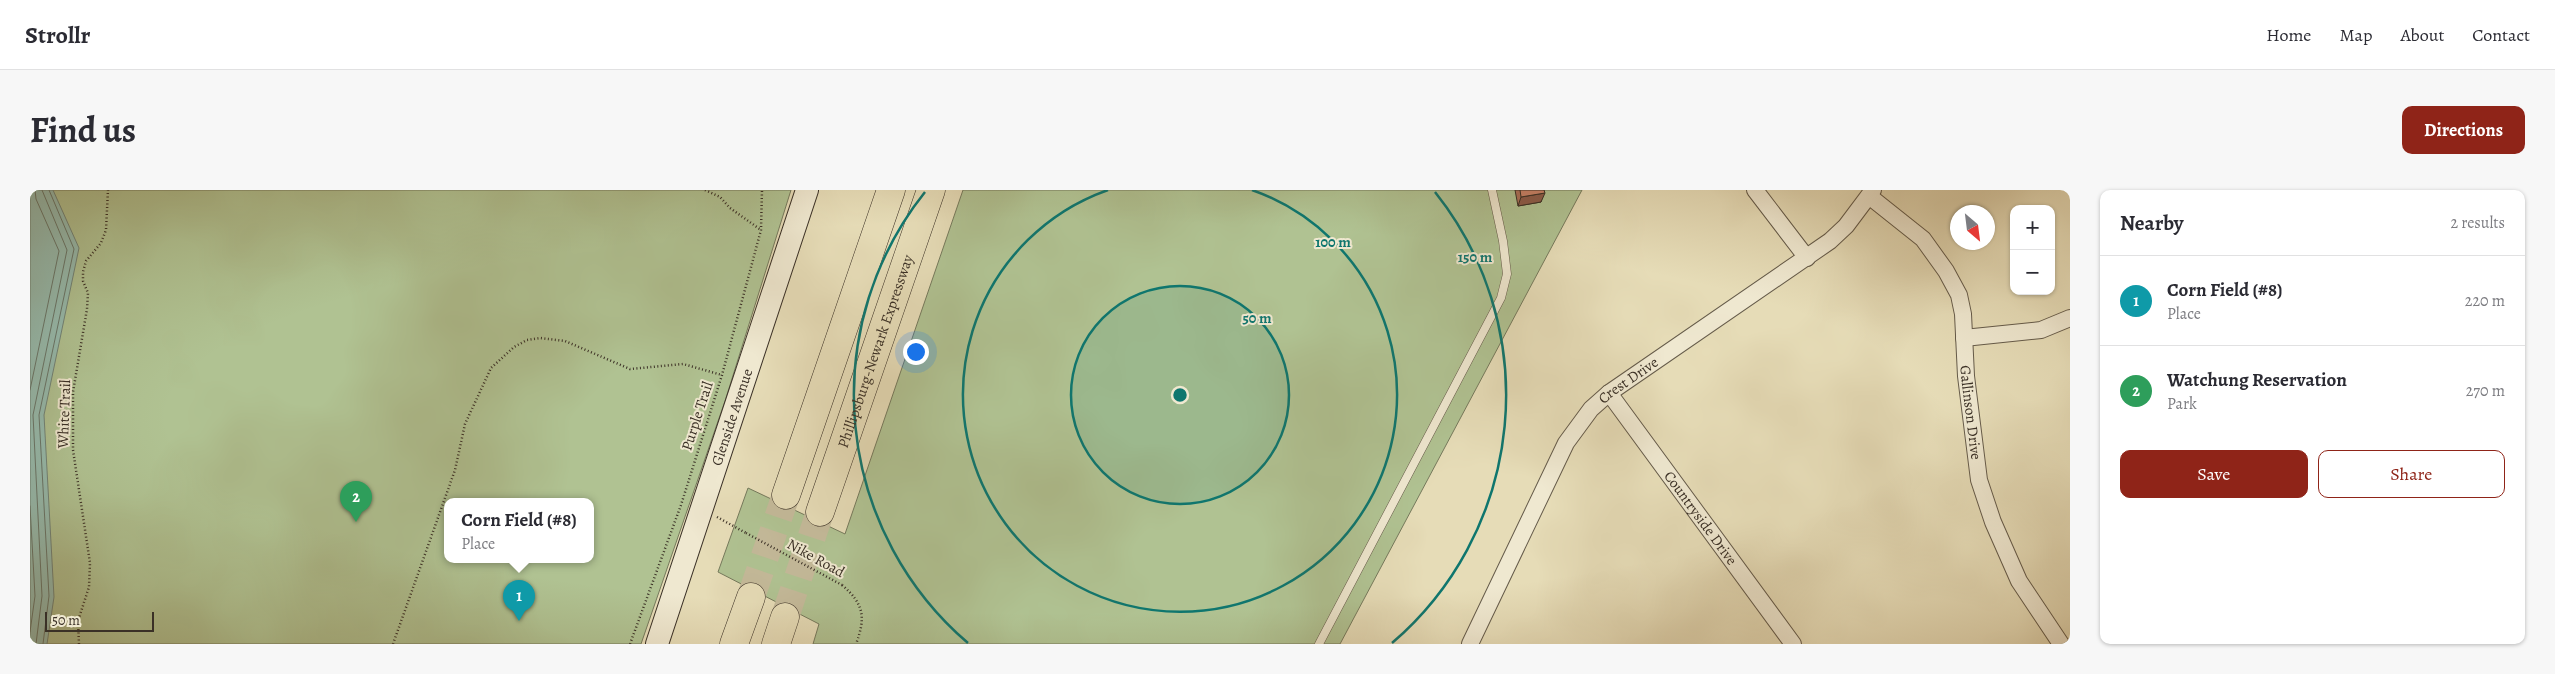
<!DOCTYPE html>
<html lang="en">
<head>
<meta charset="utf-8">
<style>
	body { margin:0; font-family:Alegreya,serif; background:#f7f7f7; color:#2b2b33 }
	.controls { position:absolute; right:15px; top:15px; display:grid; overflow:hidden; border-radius:10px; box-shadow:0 1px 4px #0004 }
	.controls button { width:45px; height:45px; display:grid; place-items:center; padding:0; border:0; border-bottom:1px solid #e1e1e2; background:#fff; color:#2b2b33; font:25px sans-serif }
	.compass { position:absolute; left:1920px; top:15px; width:45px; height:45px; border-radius:50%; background:#fff; box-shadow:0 1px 4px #0004; rotate:152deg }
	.scale { position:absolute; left:15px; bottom:12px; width:109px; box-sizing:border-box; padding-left:5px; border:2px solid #3a3026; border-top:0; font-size:14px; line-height:18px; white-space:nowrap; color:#3a3026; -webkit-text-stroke:4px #efe8d0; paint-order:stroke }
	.you { position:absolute; left:885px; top:161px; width:18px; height:18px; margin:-12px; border:4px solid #fff; border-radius:50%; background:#1a73e8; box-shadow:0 0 0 8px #1a73e833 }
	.badge { display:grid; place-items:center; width:32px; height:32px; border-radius:50%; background:#8f2418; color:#fff; font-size:16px; font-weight:700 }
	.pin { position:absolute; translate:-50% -41px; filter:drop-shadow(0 1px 2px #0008) }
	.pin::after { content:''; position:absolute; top:26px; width:18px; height:15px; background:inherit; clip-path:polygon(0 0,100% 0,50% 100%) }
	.popup { position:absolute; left:414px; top:308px; width:150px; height:65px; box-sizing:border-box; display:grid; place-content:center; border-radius:10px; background:#fff; filter:drop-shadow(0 1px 4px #0005); font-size:16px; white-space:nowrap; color:#7c7c81 }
	.popup b { font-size:19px; color:#2b2b33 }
	.popup::after { content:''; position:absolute; left:50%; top:100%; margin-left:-10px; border:10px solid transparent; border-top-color:#fff }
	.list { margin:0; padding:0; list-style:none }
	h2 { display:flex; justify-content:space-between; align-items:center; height:65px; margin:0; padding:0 20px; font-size:21px }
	h2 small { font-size:16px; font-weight:400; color:#7c7c81 }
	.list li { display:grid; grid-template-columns:32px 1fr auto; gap:15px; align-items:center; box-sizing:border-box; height:90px; padding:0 20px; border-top:1px solid #e1e1e2 }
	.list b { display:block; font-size:19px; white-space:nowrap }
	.list p { margin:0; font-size:16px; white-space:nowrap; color:#7c7c81 }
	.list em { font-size:16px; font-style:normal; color:#7c7c81 }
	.actions { display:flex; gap:10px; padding:15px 20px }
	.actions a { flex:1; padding:11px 0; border:1px solid #8f2418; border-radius:10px; text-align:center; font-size:18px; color:#8f2418 }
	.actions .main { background:#8f2418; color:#fff }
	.map { position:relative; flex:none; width:2040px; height:454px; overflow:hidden; border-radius:10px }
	header { display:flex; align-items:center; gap:30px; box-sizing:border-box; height:70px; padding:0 25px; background:#fff; border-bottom:1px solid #e1e1e2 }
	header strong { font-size:24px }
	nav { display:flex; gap:28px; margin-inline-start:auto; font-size:18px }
	.intro { display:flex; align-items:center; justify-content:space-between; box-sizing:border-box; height:120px; padding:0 30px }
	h1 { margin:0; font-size:35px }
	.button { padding:12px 22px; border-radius:10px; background:#8f2418; color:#fff; font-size:18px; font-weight:700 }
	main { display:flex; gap:30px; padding:0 30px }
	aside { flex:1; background:#fff; border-radius:10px; box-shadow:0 1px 4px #0004 }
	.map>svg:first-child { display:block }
	.green { fill:#b0c292; stroke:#75795c; fill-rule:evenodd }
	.water { fill:#96bcaf; stroke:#718478 }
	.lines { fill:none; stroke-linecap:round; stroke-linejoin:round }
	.shore { stroke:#68766a; stroke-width:1 }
	.motorway-tunnel { stroke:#c4ba9a; stroke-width:28; stroke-dasharray:28 14; stroke-linecap:butt }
	.service-casing { stroke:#655b4a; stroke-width:9 }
	.minor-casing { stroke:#655b4a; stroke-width:18 }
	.secondary-casing { stroke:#3a3026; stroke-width:24 }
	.motorway-casing { stroke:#3a3026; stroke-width:29 }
	.path { stroke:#3a3026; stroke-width:2.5; stroke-dasharray:1 2.5; stroke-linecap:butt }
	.service { stroke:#efe8d0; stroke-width:8 }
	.minor { stroke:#efe8d0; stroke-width:16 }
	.secondary { stroke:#efe8d0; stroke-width:22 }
	.motorway { stroke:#e6dcb7; stroke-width:28 }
	.path-bridge { stroke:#3a3026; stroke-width:2.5; stroke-dasharray:1 2.5; stroke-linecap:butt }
	.wall { fill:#ac7059; stroke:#3a3026 }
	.shaded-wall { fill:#8c5b49; stroke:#3a3026 }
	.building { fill:#c88268; stroke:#3a3026 }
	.ring { fill:none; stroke:#0f766e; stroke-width:2.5 }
	.labels { text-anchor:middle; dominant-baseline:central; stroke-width:4; stroke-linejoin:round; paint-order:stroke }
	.street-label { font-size:15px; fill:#3a3026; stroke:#efe8d0 }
	.centre { fill:#0f766e; stroke:#efe8d0; stroke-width:2.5 }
	.ring-label { font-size:15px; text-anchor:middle; font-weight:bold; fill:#0f766e; stroke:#efe8d0; stroke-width:4; stroke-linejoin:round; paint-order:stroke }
</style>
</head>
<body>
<header>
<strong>Strollr</strong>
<nav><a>Home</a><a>Map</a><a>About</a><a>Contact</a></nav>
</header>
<div class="intro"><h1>Find us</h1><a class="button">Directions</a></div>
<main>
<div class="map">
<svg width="2040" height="454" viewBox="0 0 2040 454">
	<rect width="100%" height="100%" fill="#e6dcb7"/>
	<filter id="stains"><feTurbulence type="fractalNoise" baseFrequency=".004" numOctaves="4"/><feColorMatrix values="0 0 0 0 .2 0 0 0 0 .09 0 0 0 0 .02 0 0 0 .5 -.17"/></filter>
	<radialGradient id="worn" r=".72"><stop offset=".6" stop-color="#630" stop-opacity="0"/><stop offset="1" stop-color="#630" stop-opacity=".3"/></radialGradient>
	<g class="green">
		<path d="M0 0H761L695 211 611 454H0ZM418 312H560V370H418Z"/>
		<path d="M933 0H1552L1310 454H783L789 434 688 382 718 298 815 344Z"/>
	</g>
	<path class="water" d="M0 0H23L49 58 14 225 24 407 17 454H0Z"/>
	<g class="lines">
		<g class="shore">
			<path d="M0 200 29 61 6 9 5 0"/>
			<path d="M0 316 5 406 0 442"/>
			<path d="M6 454 12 406 3 225 37 60 12 0"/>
			<path d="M13 454 19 406 9 225 44 59 19 0"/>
		</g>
		<g class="motorway-tunnel">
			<path d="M721 407 756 305"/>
			<path d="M755 427 790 322"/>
		</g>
		<g class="service-casing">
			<path id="service" d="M1289 454 1471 108 1477 84 1473 51 1462 0"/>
		</g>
		<g class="minor-casing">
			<g id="minor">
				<path d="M1725 0 1777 68"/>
				<path id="s1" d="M1839 6 1893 49 1916 81 1929 105 1933 124 1936 186 1949 290 1963 332 1989 391 2031 454"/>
				<path d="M1934 148 2011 140 2040 128"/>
				<path id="s2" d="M1579 203 1763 454"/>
				<path id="s3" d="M1440 454 1536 253 1561 219 1579 203 1800 51 1816 36 1843 0"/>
			</g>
		</g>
		<g class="secondary-casing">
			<g id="secondary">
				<path id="s4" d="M627 454 777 0"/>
			</g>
		</g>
		<g class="motorway-casing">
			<g id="motorway">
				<path d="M756 305 861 0"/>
				<path id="s5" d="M790 322 901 0"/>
				<path d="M704 454 721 407"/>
				<path d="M746 454 755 427"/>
			</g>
		</g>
		<g class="path">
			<path d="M675 0 690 7 700 18 731 40"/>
			<path d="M687 327 716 343"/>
			<path d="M812 395C834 414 836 427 826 454"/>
			<path d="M49 454 48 431 59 397 60 373 43 260V202L57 119 58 103 53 91V82L56 71 71 53 76 40 78 0"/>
			<path d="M363 454 425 280 435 234 461 178 484 157 497 150 510 148 535 151 600 179 653 174 692 185"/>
			<path d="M600 454 651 315 692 185 731 40 732 0"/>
		</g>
		<use href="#service" class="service"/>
		<use href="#minor" class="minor"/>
		<use href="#secondary" class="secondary"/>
		<use href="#motorway" class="motorway"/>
		<path class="path-bridge" d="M716 343 812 395"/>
	</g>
	<path class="wall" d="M1485 0H1514L1511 12 1488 16Z"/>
	<path class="shaded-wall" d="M1515 3 1511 12 1488 16 1491 7Z"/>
	<path class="building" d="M1490 0H1514L1515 3 1491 7Z"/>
	<circle cx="1150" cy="205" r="109" fill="#0f766e" fill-opacity=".12"/>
	<g class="ring">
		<circle cx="1150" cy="205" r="109"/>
		<path d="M1222 0A217 217 0 1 1 1078 0"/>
		<path d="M938 453A326 326 0 0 1 895 2M1405 2A326 326 0 0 1 1362 453"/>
	</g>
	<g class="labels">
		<g class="street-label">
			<text stroke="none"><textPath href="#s5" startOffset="170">Phillipsburg-Newark Expressway</textPath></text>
			<text stroke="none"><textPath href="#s3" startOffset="312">Crest Drive</textPath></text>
			<text stroke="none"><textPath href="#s1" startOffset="254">Gallinson Drive</textPath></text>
			<text transform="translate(34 224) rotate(-88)">White Trail</text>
			<text transform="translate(667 226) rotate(-72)">Purple Trail</text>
			<text stroke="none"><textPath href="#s4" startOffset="239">Glenside Avenue</textPath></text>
			<text stroke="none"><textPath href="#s2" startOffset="155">Countryside Drive</textPath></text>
			<text transform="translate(786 368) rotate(29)">Nike Road</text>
		</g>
	</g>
	<circle cx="1150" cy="205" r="8" class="centre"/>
	<g class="ring-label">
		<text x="1303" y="57">100 m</text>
		<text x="1445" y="72">150 m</text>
		<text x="1227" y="133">50 m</text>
	</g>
	<rect width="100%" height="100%" filter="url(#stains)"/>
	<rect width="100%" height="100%" fill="url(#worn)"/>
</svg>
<div class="controls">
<button>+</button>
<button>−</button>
</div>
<svg class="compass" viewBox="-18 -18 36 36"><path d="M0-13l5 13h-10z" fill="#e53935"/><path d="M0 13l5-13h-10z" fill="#7c7c81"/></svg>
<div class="scale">50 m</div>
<div class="you"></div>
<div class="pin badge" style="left:489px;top:431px;background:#0f9aa8">1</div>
<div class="popup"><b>Corn Field (#8)</b>Place</div>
<div class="pin badge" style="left:326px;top:332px;background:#2e9e5b">2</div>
</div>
<aside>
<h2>Nearby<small>2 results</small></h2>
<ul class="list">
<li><span class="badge" style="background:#0f9aa8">1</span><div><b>Corn Field (#8)</b><p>Place</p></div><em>220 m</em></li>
<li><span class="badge" style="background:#2e9e5b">2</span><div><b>Watchung Reservation</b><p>Park</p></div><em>270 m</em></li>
</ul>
<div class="actions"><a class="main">Save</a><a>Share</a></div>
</aside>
</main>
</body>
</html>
